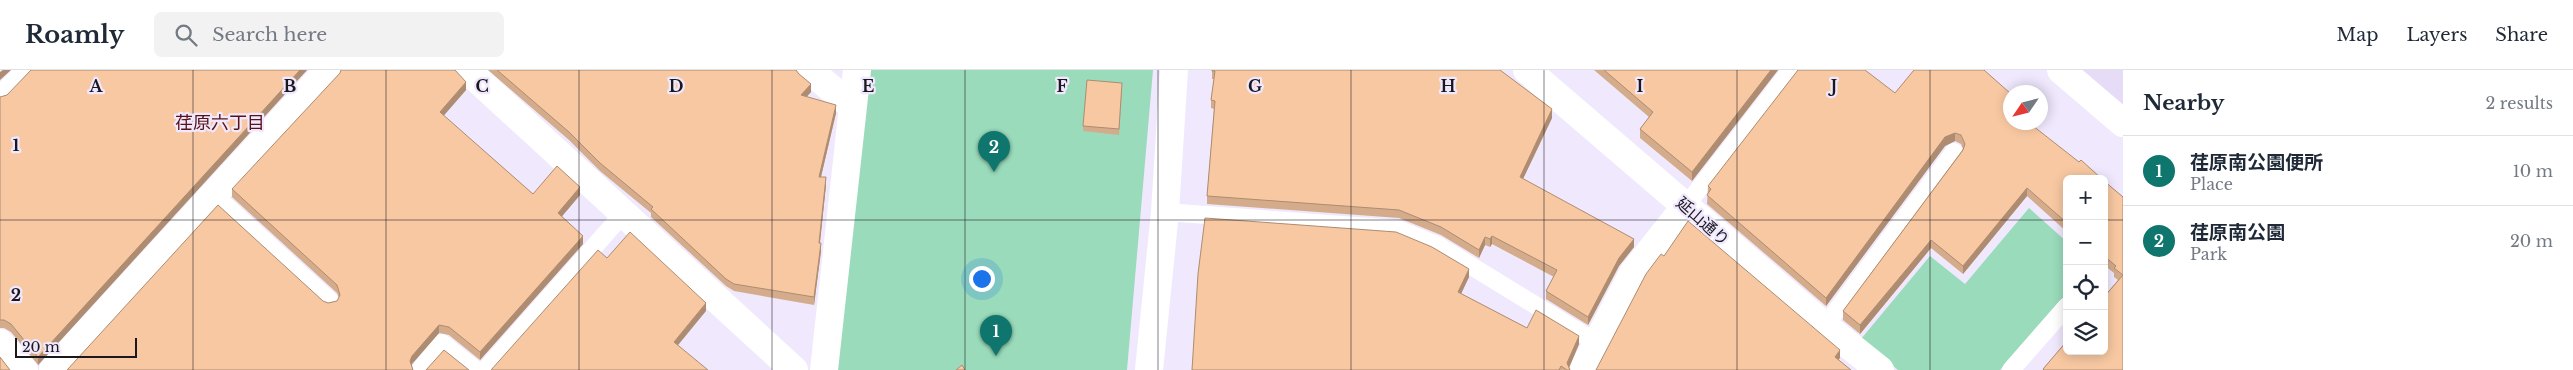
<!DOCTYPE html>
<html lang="en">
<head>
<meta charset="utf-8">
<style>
	body { margin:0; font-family:"Libre Baskerville","Noto Sans JP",serif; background:#f2f2f3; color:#1f2937 }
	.controls { position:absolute; right:15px; bottom:15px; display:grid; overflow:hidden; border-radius:8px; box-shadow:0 2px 12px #0003 }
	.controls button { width:45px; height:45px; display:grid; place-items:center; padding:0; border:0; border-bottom:1px solid #e0e1e3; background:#fff; color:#1f2937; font:25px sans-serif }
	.compass { position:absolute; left:2003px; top:15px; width:45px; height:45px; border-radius:50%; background:#fff; box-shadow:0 2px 12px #0003; rotate:235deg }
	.scale { position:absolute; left:15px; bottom:12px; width:122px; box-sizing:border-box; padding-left:5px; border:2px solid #1a171f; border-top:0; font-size:14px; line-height:18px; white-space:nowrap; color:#1a171f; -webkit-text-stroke:4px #f0e8fd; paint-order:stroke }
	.you { position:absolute; left:981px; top:208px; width:18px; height:18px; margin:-12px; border:4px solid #fff; border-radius:50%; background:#1a73e8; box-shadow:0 0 0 8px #1a73e833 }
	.badge { display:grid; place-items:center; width:32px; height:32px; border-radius:50%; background:#0f766e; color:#fff; font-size:16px; font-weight:700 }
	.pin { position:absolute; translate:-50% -41px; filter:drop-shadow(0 1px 2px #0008) }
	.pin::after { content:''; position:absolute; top:26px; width:18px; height:15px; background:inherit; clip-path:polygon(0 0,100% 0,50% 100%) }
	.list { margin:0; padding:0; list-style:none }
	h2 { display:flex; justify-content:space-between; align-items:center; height:65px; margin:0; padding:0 20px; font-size:21px }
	h2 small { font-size:16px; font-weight:400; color:#747a83 }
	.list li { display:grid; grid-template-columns:32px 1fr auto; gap:15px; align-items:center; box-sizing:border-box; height:70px; padding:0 20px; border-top:1px solid #e0e1e3 }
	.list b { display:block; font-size:19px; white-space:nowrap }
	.list p { margin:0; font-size:16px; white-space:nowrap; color:#747a83 }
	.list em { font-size:16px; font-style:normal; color:#747a83 }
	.icon { flex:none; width:28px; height:28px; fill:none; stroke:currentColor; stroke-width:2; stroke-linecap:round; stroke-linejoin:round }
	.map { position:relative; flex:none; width:2123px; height:300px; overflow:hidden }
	header { display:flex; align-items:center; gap:30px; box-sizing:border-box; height:70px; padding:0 25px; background:#fff; border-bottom:1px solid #e0e1e3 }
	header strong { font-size:24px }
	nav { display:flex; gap:28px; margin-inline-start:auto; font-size:18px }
	.search { width:350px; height:45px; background:#f2f2f3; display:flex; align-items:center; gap:12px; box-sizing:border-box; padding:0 18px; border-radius:8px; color:#747a83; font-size:19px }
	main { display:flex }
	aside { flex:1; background:#fff }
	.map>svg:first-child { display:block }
	.built { fill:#e6dcf8 }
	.green { fill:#99dbba }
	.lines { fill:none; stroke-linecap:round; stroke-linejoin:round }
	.lane { stroke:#fff; stroke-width:18 }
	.street { stroke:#fff; stroke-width:28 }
	.wall { fill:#d4ac8b }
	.shaded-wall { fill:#ad8c71 }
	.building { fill:#f7c8a2; stroke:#ad8c71 }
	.grid { fill:none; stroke:#1a171f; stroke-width:1; stroke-opacity:0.55 }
	.labels { text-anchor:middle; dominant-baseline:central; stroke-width:4.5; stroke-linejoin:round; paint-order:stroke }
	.street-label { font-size:16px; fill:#1a171f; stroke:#f0e8fd }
	.neighbourhood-label { font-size:18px; fill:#581315; stroke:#f0e8fd }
	.grid-label { font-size:16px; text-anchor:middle; font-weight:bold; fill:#1a171f; stroke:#f0e8fd; stroke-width:4.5; stroke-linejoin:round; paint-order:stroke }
</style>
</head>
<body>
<header>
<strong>Roamly</strong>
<div class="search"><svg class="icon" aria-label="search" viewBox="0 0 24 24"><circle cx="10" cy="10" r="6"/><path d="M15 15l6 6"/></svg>Search here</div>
<nav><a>Map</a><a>Layers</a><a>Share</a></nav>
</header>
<main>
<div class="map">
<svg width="2123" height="300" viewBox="0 0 2123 300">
	<rect width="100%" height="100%" fill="#f0e8fd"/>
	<path class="built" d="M2065 0H2123V48Z"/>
	<g class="green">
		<path d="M857 0H1153L1127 300H824Z"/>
		<path d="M2029 138 2067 172V223L2000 300H1898L1861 269 1930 186 1965 214Z"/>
	</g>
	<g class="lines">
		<g class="lane">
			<path d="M0 25 24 0"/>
			<path d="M214 125 330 231"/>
			<path d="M1685 137 1791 0"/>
			<path d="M1165 142 1398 159 1437 175 1597 273"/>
			<path d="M1825 256 1954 82"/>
			<path d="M420 300 442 273 476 300"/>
			<path d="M485 300 623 144"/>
			<path d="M2011 300 2067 236"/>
		</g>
		<g class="street">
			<path d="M467 0 794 300"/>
			<path d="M809 0 852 36"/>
			<path d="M1527 0 1825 256 1880 300"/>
			<path d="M2061 0 2123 53"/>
			<path d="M0 273 24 300"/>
			<path d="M53 300 328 0"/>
			<path d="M824 300 857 0"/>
			<path d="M1149 300 1165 142 1174 0"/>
			<path d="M1583 300 1633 203 1685 137"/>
		</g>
	</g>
	<g class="wall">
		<path d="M307 0 38 295 11 262 4 258H0V27Z"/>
		<path d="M488 0H796L811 22 806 27 836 43 821 107 826 115 820 173 821 181 814 235 734 221 726 216 651 147V143L600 101 569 70Z"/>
		<path d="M1212 0 1552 48 1523 109 1634 177 1619 196 1588 255 1546 229V221L1554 207 1492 174 1490 177 1485 175 1479 188 1441 165 1399 148 1207 134V126L1214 39 1211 38V30L1214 9H1212Z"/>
		<path d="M1594 0H1778L1692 111 1640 68V59L1649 47Z"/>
		<path d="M1122 19 1119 65 1083 61V56Z"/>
		<path d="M466 20 443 46 533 124 580 125 562 146 583 174 480 290 449 265 439 263 411 295 323 231 328 233 337 231 339 228 337 223 232 127V119Z"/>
		<path d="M1895 23 2010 52 2067 109V162L2027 126 1963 204 1931 178 1860 264 1843 250V241L1963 79 1961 74 1955 71 1945 76 1826 236 1707 134 1708 116Z"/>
		<path d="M2104 111 2123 127V300H2043V299L2118 210 2114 207V203L2104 195Z"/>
		<path d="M1469 207 1461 224 1527 258 1579 274 1569 298 1570 300H1192Z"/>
	</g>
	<g class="shaded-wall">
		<path d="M3 0H11L0 10V2Z"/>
		<path d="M300 0H307L38 295V287Z"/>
		<path d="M1771 0H1778L1692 111V102Z"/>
		<path d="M466 12V20L440 50V42Z"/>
		<path d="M811 14V22L801 33V25Z"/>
		<path d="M836 35V43L819 115V107Z"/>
		<path d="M1552 39V48L1520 115V107Z"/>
		<path d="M1955 63V71L1945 76 1826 236V228L1945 67Z"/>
		<path d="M826 107V115L819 181V173Z"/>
		<path d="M580 117V125L558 151V143Z"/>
		<path d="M2027 118V126L1963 204V196Z"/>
		<path d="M583 166V174L480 290V282Z"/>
		<path d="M1492 166V174L1490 177V169Z"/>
		<path d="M1485 167V175L1479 188V180Z"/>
		<path d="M1634 169V177L1619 196 1588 255V247L1619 188Z"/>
		<path d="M1931 170V178L1860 264V255Z"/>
		<path d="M821 173V181L814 235V227Z"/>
		<path d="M1469 199V207L1458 230V222Z"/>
		<path d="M706 233V241L674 280V272Z"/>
		<path d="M439 255V263L412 294 410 299V291L412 286Z"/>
		<path d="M1579 266V274L1568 300 1567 293Z"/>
		<path d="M1840 280V288L1835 295V287Z"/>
	</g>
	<g class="building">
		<path d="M31 0H300L38 287 11 254 4 250H0V27L7 25Z"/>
		<path d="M341 0H455L466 12 440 42 533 124 557 96 580 117 558 143 583 166 480 282 449 257 439 255 412 286 410 291 413 300H67L218 135 323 231 328 233 337 231 340 225 337 215 232 119 340 3Z"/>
		<path d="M497 0H796L799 4 811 14 801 25 836 35 819 107H826L819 173H821L814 227 734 214 726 209 651 139 653 137 600 93 569 62Z"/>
		<path d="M1212 0H1500L1552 39 1520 107 1634 169 1619 188 1588 247 1546 221 1557 200 1492 166 1490 169 1485 167 1479 180 1441 157 1399 140 1207 126 1215 31 1211 30 1215 1H1212Z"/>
		<path d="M1604 0H1771L1692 102 1640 59 1653 42Z"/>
		<path d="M1798 0H1865L1895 23 1914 0H1984L2010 23V52H2028L2079 92 2081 90 2102 109H2067V153L2027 118 1963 196 1931 170 1860 255 1843 241 1963 80 1965 74 1961 65 1955 63 1945 67 1826 228 1707 125 1711 119 1708 116Z"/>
		<path d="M1087 10 1122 13 1119 59 1083 56Z"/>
		<path d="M2104 111 2123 127V300H2044L2043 299 2067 271V281H2104V227L2123 205 2114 198 2116 196 2104 186Z"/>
		<path d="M1205 148 1396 162 1432 177 1469 199 1458 222 1527 258 1536 240 1579 266 1567 293 1570 300H1567L1561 296 1559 300H1192L1198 204Z"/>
		<path d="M1688 151 1840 280 1835 287 1851 300H1596L1646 204 1661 184 1664 186Z"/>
		<path d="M630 162 706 233 674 272 708 300H491L598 180 607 188Z"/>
		<path d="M444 280 469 300H426Z"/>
		<path d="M0 287 10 300H0Z"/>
		<path d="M962 295 965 300H956Z"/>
	</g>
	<path class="grid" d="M193 0V300M386 0V300M579 0V300M772 0V300M965 0V300M1158 0V300M1351 0V300M1544 0V300M1737 0V300M1930 0V300M0 150H2067M2104 150H2123"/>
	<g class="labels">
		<g class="street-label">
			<text transform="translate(1703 151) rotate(41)">延山通り</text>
		</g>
		<g class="neighbourhood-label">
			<text x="220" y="53">荏原六丁目</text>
		</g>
	</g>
	<g class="grid-label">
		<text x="96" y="22">A</text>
		<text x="290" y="22">B</text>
		<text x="482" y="22">C</text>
		<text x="676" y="22">D</text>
		<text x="868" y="22">E</text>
		<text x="1062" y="22">F</text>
		<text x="1255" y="22">G</text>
		<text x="1448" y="22">H</text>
		<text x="1640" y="22">I</text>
		<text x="1834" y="22">J</text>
		<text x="16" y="81">1</text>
		<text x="16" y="231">2</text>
	</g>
</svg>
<div class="controls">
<button>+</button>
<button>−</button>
<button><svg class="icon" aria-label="locate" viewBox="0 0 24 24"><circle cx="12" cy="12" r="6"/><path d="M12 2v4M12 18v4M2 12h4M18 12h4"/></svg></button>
<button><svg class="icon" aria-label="layers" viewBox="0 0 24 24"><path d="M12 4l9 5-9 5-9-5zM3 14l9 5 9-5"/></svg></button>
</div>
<svg class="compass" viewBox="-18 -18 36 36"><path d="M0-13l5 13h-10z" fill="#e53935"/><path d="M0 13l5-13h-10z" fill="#747a83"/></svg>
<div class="scale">20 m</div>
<div class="you"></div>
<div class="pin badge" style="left:996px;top:286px">1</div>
<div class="pin badge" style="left:994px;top:102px">2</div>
</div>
<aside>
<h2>Nearby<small>2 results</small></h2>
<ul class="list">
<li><span class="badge">1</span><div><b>荏原南公園便所</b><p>Place</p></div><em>10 m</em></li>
<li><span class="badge">2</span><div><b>荏原南公園</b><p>Park</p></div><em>20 m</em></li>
</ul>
</aside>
</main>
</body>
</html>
